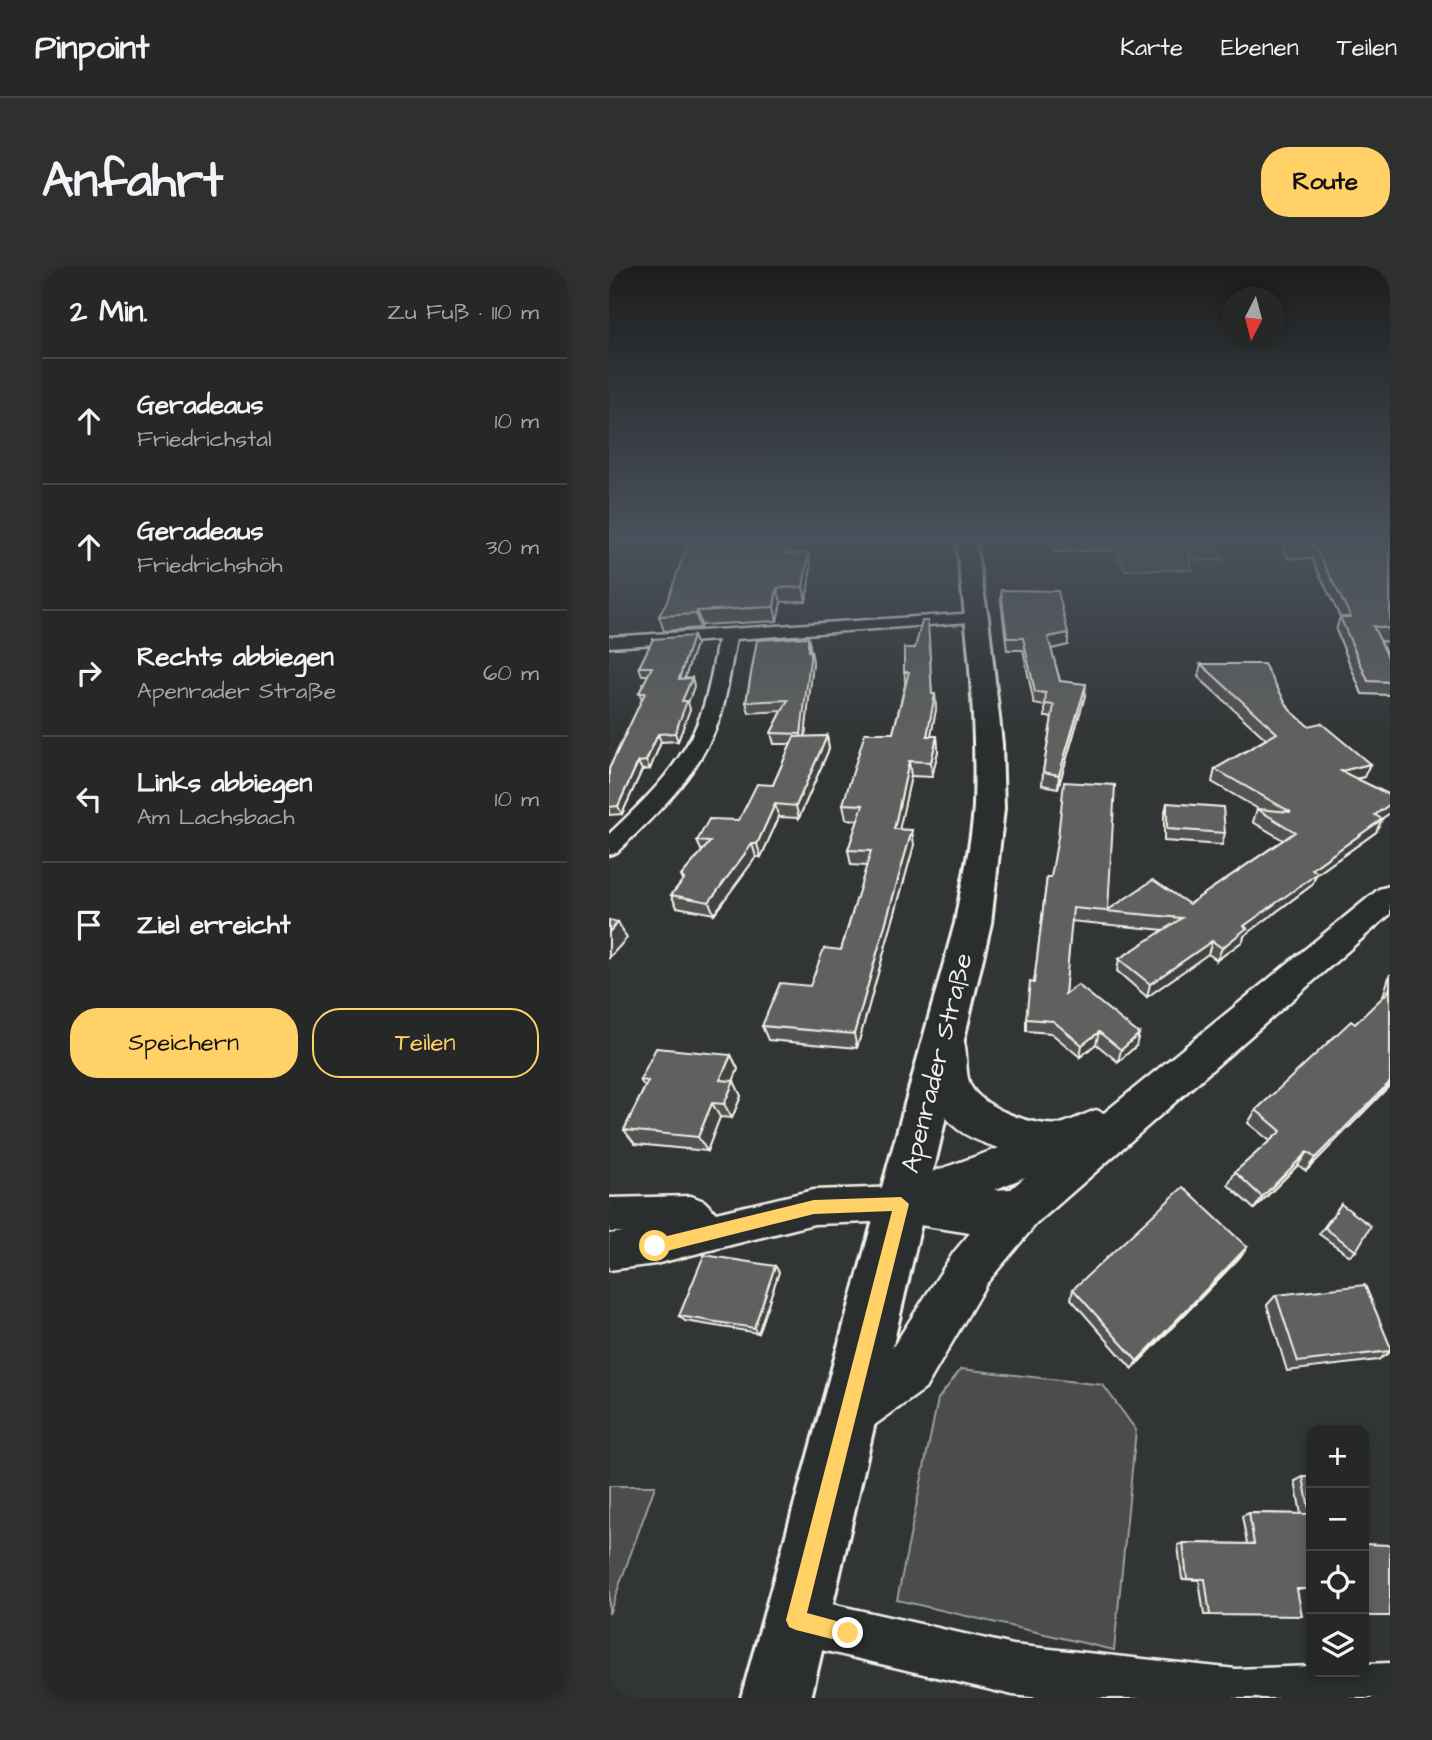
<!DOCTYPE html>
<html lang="de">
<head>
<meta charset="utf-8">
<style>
	body { margin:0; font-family:"Architects Daughter",sans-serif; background:#2e3030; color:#f1f3f6 }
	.controls { position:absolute; right:21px; bottom:21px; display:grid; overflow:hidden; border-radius:14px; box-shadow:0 4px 10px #0003 }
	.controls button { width:63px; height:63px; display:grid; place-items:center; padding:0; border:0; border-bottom:2px solid #424445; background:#262828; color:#f1f3f6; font:35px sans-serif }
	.compass { position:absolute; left:613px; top:21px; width:63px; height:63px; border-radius:50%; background:#262828; box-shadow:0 4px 10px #0003; rotate:186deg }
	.stop { position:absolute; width:21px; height:21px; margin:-16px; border:5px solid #ffd166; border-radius:50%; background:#fff }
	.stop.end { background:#ffd166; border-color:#fff; box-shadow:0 2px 7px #0008 }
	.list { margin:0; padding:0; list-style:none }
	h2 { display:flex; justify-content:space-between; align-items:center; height:91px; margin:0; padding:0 28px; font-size:30px }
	h2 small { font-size:23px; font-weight:400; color:#a4a6a8 }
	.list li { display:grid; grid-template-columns:46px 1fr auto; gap:21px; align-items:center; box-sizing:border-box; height:126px; padding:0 28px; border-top:2px solid #424445 }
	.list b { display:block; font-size:26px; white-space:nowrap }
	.list p { margin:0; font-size:23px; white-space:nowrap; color:#a4a6a8 }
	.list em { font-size:23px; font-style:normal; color:#a4a6a8 }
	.actions { display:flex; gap:14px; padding:21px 28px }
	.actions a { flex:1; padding:16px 0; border:2px solid #ffd166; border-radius:28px; text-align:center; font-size:24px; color:#ffd166 }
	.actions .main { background:#ffd166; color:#111 }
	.icon { flex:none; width:38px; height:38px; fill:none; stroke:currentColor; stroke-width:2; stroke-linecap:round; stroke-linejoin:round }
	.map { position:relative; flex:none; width:781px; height:1432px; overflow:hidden; border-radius:28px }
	header { display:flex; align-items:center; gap:42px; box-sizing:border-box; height:98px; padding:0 35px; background:#262828; border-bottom:2px solid #424445 }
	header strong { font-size:33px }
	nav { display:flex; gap:38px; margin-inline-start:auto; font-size:24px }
	.intro { display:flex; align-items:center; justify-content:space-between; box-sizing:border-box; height:168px; padding:0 42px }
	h1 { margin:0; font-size:49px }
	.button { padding:18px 32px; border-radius:28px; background:#ffd166; color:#111; font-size:24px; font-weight:700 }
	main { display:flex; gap:42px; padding:0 42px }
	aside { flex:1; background:#262828; border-radius:28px; box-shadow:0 4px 10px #0003 }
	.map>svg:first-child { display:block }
	.green { fill:#4b4d4c; stroke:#a09f9a; stroke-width:2 }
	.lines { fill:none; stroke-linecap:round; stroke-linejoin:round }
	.minor-casing { stroke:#f4f1e8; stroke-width:5 }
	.tertiary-casing { stroke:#f4f1e8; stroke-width:5 }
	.secondary-casing { stroke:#f4f1e8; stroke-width:6 }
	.minor { fill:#2a2d2e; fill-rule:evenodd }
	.tertiary { fill:#2a2d2e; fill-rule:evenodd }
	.secondary { fill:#2a2d2e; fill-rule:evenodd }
	.wall { fill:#525352; stroke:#f4f1e8; stroke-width:2 }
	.shaded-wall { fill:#424342; stroke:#f4f1e8; stroke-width:2 }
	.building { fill:#5f605f; stroke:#f4f1e8; stroke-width:2 }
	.route { fill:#ffd166 }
	.labels { text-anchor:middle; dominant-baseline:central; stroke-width:6; stroke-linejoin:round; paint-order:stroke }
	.street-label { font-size:26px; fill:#f4f1e8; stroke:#2a2d2e }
</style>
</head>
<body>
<header>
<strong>Pinpoint</strong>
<nav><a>Karte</a><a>Ebenen</a><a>Teilen</a></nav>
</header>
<div class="intro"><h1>Anfahrt</h1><a class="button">Route</a></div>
<main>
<aside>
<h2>2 Min.<small>Zu Fuß · 110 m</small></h2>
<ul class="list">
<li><svg class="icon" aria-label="ahead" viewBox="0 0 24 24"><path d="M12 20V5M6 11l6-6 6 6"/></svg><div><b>Geradeaus</b><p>Friedrichstal</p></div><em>10 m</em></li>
<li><svg class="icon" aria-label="ahead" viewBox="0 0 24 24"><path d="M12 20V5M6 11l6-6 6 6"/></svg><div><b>Geradeaus</b><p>Friedrichshöh</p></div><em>30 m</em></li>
<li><svg class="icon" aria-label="right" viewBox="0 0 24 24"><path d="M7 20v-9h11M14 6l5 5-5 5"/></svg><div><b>Rechts abbiegen</b><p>Apenrader Straße</p></div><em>60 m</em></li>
<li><svg class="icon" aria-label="left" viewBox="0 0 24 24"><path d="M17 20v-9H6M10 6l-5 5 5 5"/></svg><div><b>Links abbiegen</b><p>Am Lachsbach</p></div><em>10 m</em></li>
<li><svg class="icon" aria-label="arrive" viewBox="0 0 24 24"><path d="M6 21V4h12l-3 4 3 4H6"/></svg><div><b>Ziel erreicht</b></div></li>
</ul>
<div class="actions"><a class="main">Speichern</a><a>Teilen</a></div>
</aside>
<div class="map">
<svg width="781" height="1432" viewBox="0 0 781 1432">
	<rect width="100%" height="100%" fill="#323535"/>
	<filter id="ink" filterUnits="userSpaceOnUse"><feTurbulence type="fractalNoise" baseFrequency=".0143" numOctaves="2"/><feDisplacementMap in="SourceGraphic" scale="14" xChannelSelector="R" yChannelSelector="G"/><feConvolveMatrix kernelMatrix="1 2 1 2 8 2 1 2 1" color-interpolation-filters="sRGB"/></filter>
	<g filter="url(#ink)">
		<g class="green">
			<path d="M504 272H577L583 304H516Z"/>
			<path d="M578 274H604L613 294H586Z"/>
			<path d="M352 1103 494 1119 527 1164 505 1384 288 1334 329 1133Z"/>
			<path d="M0 1220H46L0 1348Z"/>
		</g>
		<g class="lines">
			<g class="minor-casing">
				<g id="minor">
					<path d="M368 347 376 352 374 355 127 373C122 398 119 424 112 448 94 504 50 546 8 586L0 589V568C37 533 75 497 92 448 101 424 104 399 109 374L0 381V371Z"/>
					<path d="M292 921 304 926 310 938 304 950 292 955 205 958 46 998 0 1004V968L14 966H0V932L82 930 95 935 107 947 205 924Z"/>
					<path d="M187 1330 404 1379 627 1403 702 1400V1406H755V1398L781 1397V1432H431L404 1429 187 1378 170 1371 163 1354 170 1337Z"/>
				</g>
			</g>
			<g class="tertiary-casing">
				<path id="tertiary" d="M781 620V648L427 958 377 1018 316 1123 257 1165 239 1173 221 1165 213 1147 221 1129 280 1087 345 986 361 967 298 957 292 959 276 953 270 938 276 923 390 882C374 877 357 871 345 860 322 838 311 797 326 768L339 764 352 768C360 784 355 800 360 816 368 841 428 862 451 858 463 855 475 848 487 844L495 847 770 623ZM416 911 402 923 385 924Z"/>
			</g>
			<g class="secondary-casing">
				<path id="secondary" d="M347 272H365L379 352 393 478 395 543 382 657 202 1432H132L346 657C352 619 363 579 365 540 368 451 358 360 347 272Z"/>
			</g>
			<use href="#minor" class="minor"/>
			<use href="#tertiary" class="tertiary"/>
			<use href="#secondary" class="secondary"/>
		</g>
		<g class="wall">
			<path d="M441 272H505L504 284 445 286Z"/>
			<path d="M671 272H781V376L771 375 781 395V429L753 428 727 364 731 351 703 293 679 292Z"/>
			<path d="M181 288 202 301 197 335 172 336 168 355 92 359 91 362 55 365 50 350Z"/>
			<path d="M392 324 459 367V379L442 383 451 415 476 430 449 522 433 519 434 506 443 451H436V440L425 438 414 384H398L392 336Z"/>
			<path d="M84 370 87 378 75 412H83L85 420 79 437 81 443 69 475 52 476 41 503 33 504 13 548 0 549V503L33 434 30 427 39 409H33L30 401Z"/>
			<path d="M199 371 204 396 196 471 218 470 220 483 190 552 170 551 152 591H147L105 648 68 641 62 629 74 614 72 610 93 586 88 575 130 554 164 519 182 478H165L162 467 173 445 140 447 137 436Z"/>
			<path d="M295 382 323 428H326L327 443 322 470H328L329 485 323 511 302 510 290 563 305 579 248 782 159 774 153 760 201 720 232 684 258 600 242 599 239 584 249 554 237 553 234 538 284 467 296 419Z"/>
			<path d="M592 398 681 444 755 511 748 513 781 529V547L772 553 767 566 707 609 703 619 635 670 634 675 608 694 599 688 538 731 508 705 510 693 555 664 462 655 456 728 527 780 509 796 487 778 471 791 442 767 417 765V753L425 717 438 611 499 644 580 638 674 574 644 556 648 543 651 544 603 516 606 503 657 473 589 411Z"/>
			<path d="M558 537 616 567 613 579 555 575V550Z"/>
			<path d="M781 708V819L697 905 689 899 645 943 619 919 626 906 661 875 639 857 647 844 746 758 773 733Z"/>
			<path d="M122 789 129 803 124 815 132 830 123 852 111 851 98 885 26 878 15 864 36 821 31 814Z"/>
			<path d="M732 938 747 985 741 990 710 968Z"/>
			<path d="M638 981 630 992 523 1103 462 1033 464 1023Z"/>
			<path d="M166 1000 170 1006 149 1067 76 1055 70 1050Z"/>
			<path d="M667 1029 781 1080V1086L769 1094 678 1105 658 1039Z"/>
			<path d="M694 1211H702V1323H688L601 1349H595L590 1314 573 1313 569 1279 574 1277 638 1278 633 1250 640 1247 692 1248 686 1215Z"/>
		</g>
		<g class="shaded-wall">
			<path d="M179 272H183L179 302 177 288Z"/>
			<path d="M200 287 202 301 197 335 194 321Z"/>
			<path d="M168 322 172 336 168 355 165 341Z"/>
			<path d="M88 345 92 359 91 362 87 348Z"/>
			<path d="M459 367V379L438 384 439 371Z"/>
			<path d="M84 370 87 378 73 420 70 413Z"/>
			<path d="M199 371 201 381V388L202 385 204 396 195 479 192 468Z"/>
			<path d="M83 412 85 420 79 437 81 443 69 475 66 467 73 435Z"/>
			<path d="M477 418 476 430 449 522 450 509Z"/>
			<path d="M326 428 327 443 319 485 318 470Z"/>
			<path d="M49 468 52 476 41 503 37 495Z"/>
			<path d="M218 470 220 483 190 552 187 540Z"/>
			<path d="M328 470 329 485 323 511 322 496Z"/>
			<path d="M300 495 302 510 287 578 285 563Z"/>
			<path d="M29 496 33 504 13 548 9 540Z"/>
			<path d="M761 498 755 511 727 517 732 505Z"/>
			<path d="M166 538 170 551 152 591 148 578Z"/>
			<path d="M781 538V547L759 562 766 549Z"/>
			<path d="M773 553 767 566 707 609 703 619 635 670 634 675 608 694 613 682 635 660 703 603Z"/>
			<path d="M303 564 305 579 248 782 245 768Z"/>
			<path d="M143 578 147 591 105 648 100 636Z"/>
			<path d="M9 656 18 672 0 692V666Z"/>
			<path d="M603 675 599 688 538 731 541 718Z"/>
			<path d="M490 766 487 778 471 791 473 779Z"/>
			<path d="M530 768 527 780 509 796 512 784Z"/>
			<path d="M122 789 129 803 119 828 111 814Z"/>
			<path d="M125 815 132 830 123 852 115 838Z"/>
			<path d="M781 816V819L697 905 706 892Z"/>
			<path d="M103 837 111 851 98 885 89 871Z"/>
			<path d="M698 886 689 899 645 943 653 931Z"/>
			<path d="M638 981 630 992 523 1103 528 1095Z"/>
			<path d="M166 1000 170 1006 149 1067 145 1062Z"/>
		</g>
		<g class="building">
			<path d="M81 272H179L177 288 200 287 194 321 168 322 165 341 88 345 87 348 50 350 58 335Z"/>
			<path d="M679 272H781V363L764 360 781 395V416L759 415 731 351H742L706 281 683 280Z"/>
			<path d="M392 324 449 325 459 367 439 371 451 415 477 418 450 509 434 506 445 439 436 438 437 427 426 426 414 372H398Z"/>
			<path d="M313 355H319L323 428H326L318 470H328L322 496 300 495 285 563 303 564 245 768 153 760 171 717 201 720 215 682 232 684 262 585 239 584 254 539 234 538 256 467H284L300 406H295V382H306Z"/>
			<path d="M84 370 70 413 83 412 73 435H78L66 467 49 468 37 495 29 496 9 540 0 541V503L36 427H30L43 401H30L44 373Z"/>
			<path d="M199 371V385H202L192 468 162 467 179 434 137 436 148 374Z"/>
			<path d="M592 398H655L681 444 699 460 712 457 761 498 732 505 781 529V538L766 549 773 553 703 603 709 607 635 660 638 662 613 682 603 675 541 718 510 693 573 652 464 642 456 728 469 719 530 768 512 784 490 766 473 779 444 755 417 753 421 716 425 717 438 611H442L449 571 455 516 506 519 499 644 544 614 580 638 686 566 648 543 682 546 606 503 668 467Z"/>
			<path d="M218 470 187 540 166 538 148 578H143L100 636 62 629 75 613 72 610 101 576 88 575 100 553 130 554 148 518 164 519 185 471Z"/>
			<path d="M558 537 614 541 616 567 558 563Z"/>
			<path d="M0 654 9 656 0 666Z"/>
			<path d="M781 721V816L706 892 698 886 653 931 626 906 672 865 647 844 742 755 746 758 779 726Z"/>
			<path d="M47 782 122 789 111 814 125 815 115 838 103 837 89 871 15 864 39 815 31 814Z"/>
			<path d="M574 921 638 981 528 1095 464 1023Z"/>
			<path d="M732 938 762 960 747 985 716 962Z"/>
			<path d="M95 989 166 1000 145 1062 70 1050Z"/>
			<path d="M756 1019 781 1080V1085L689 1096 667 1029Z"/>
			<path d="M694 1211H702V1323H688L693 1350 601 1349 596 1313H578L574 1277 645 1278 640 1247 701 1248Z"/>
			<path d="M755 1278 781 1279V1350H755Z"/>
		</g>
	</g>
	<linearGradient id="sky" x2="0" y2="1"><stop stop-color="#1c1d1d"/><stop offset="0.58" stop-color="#49515c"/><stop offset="1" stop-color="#49515c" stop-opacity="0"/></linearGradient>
	<rect width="781" height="473" fill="url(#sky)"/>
	<path class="route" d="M292 931 300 938 198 1347 246 1360 249 1367 246 1374 239 1377 187 1364 180 1361 177 1354 283 945 205 948 46 988 41 985 39 980 41 975 46 973 205 934Z"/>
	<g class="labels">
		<g class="street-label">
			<text transform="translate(328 797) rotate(-76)">Apenrader Straße</text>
		</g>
	</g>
</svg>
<div class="controls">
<button>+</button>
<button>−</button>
<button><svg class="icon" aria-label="locate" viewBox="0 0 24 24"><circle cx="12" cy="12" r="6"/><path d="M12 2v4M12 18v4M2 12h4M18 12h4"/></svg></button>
<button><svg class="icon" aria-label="layers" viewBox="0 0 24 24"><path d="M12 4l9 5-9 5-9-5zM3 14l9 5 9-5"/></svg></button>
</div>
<svg class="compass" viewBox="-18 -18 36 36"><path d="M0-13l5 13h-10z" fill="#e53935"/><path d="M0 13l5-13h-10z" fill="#a4a6a8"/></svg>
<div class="stop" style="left:46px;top:980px"></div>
<div class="stop end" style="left:239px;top:1367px"></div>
</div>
</main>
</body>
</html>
